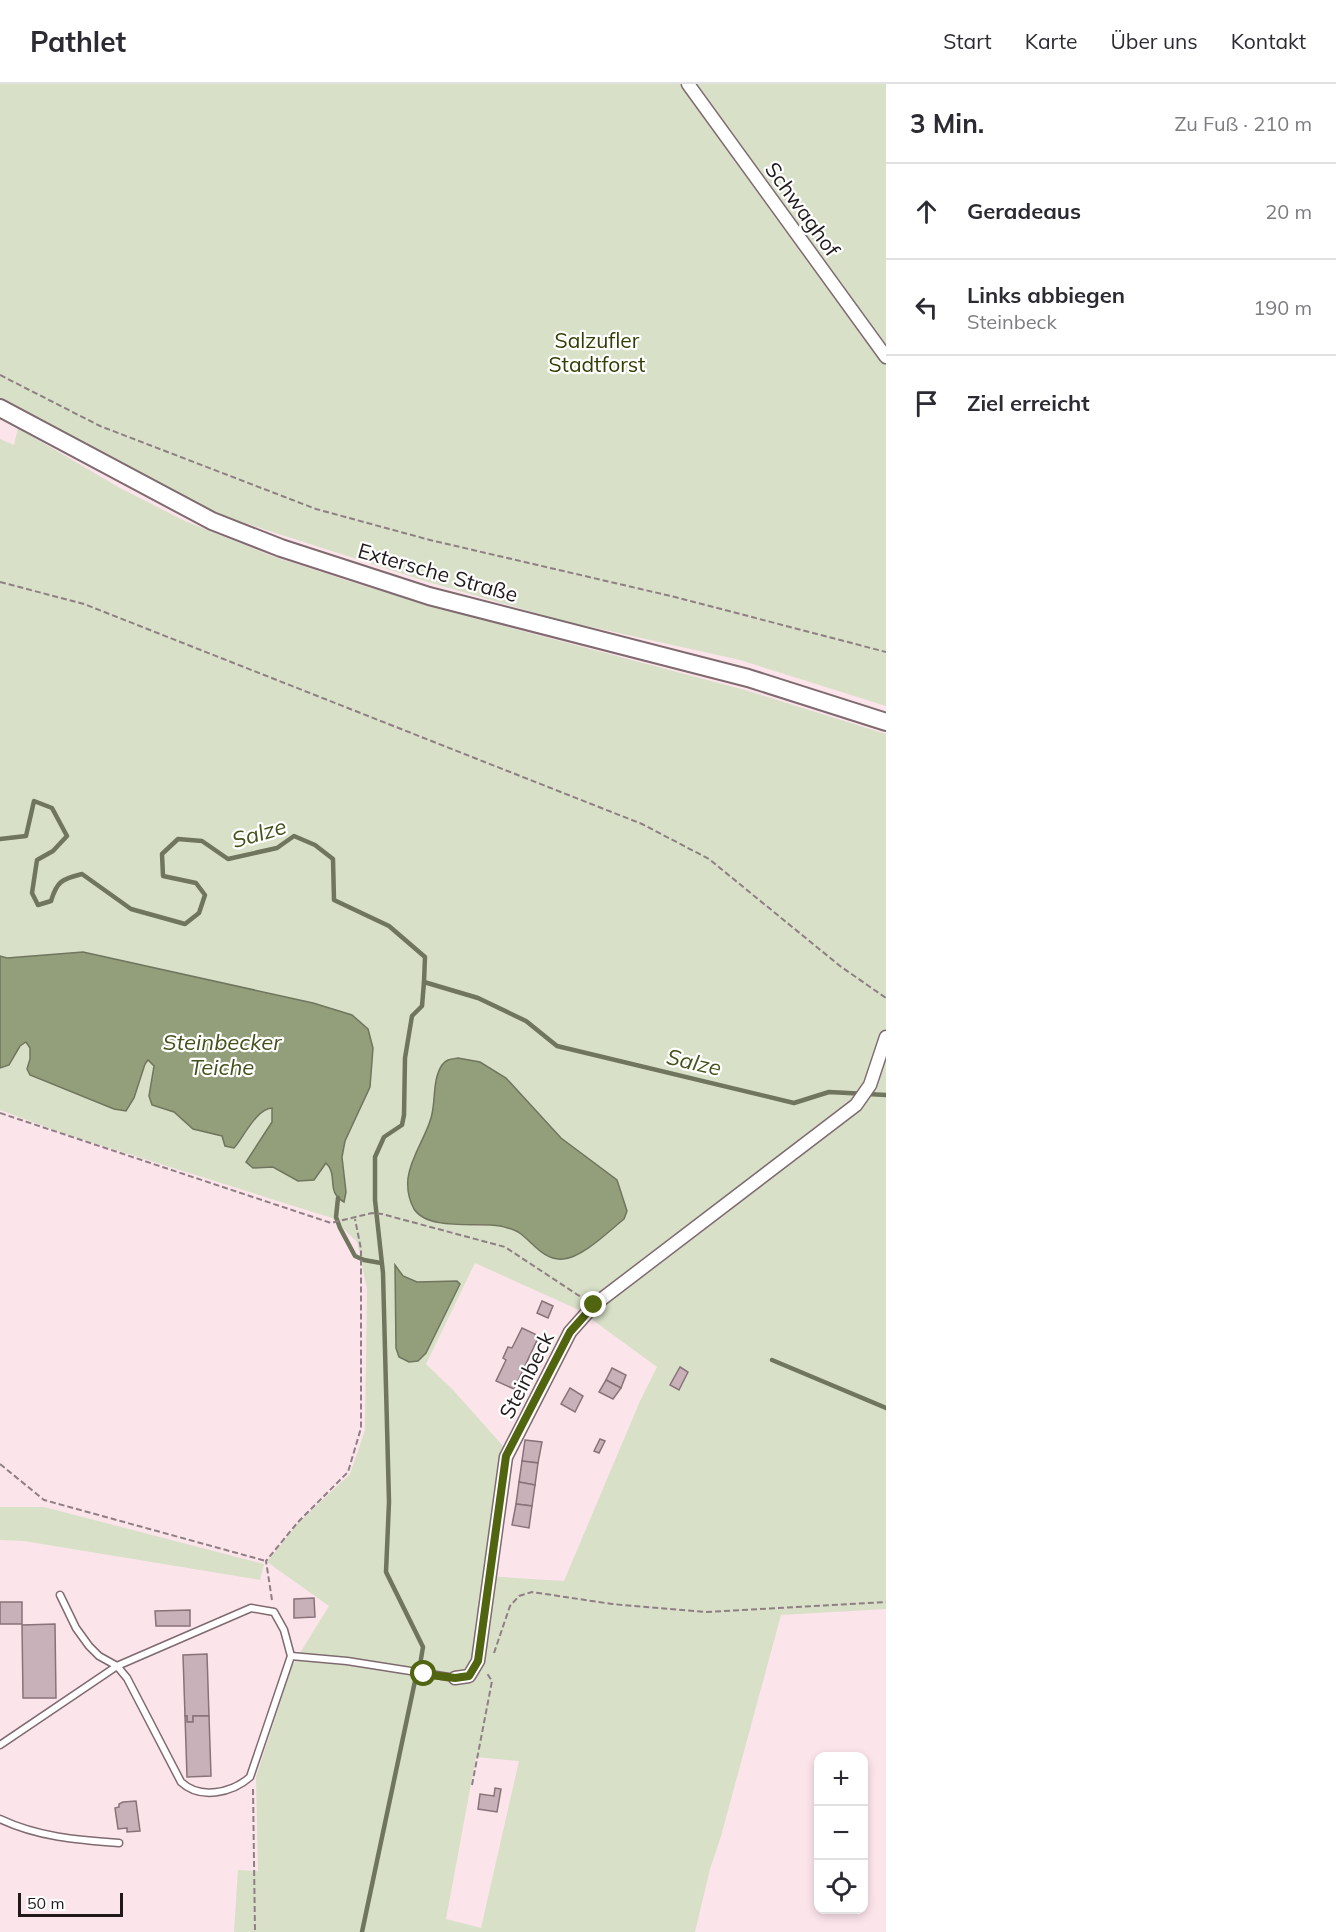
<!DOCTYPE html>
<html lang="de">
<head>
<meta charset="utf-8">
<style>
	body { margin:0; font-family:Mulish,sans-serif; background:#f2f2f3; color:#2b2b33 }
	.controls { position:absolute; right:18px; bottom:18px; display:grid; overflow:hidden; border-radius:12px; box-shadow:0 3px 9px #0003 }
	.controls button { width:54px; height:54px; display:grid; place-items:center; padding:0; border:0; border-bottom:2px solid #e1e1e2; background:#fff; color:#2b2b33; font:30px sans-serif }
	.scale { position:absolute; left:18px; bottom:15px; width:105px; box-sizing:border-box; padding-left:6px; border:3px solid #20181b; border-top:0; font-size:16px; line-height:21px; white-space:nowrap; color:#20181b; -webkit-text-stroke:4px #fff; paint-order:stroke }
	.stop { position:absolute; width:18px; height:18px; margin:-14px; border:4px solid #51640f; border-radius:50%; background:#fff }
	.stop.end { background:#51640f; border-color:#fff; box-shadow:0 2px 6px #0008 }
	.list { margin:0; padding:0; list-style:none }
	h2 { display:flex; justify-content:space-between; align-items:center; height:78px; margin:0; padding:0 24px; font-size:26px }
	h2 small { font-size:20px; font-weight:400; color:#7c7c81 }
	.list li { display:grid; grid-template-columns:39px 1fr auto; gap:18px; align-items:center; box-sizing:border-box; height:96px; padding:0 24px; border-top:2px solid #e1e1e2 }
	.list b { display:block; font-size:22px; white-space:nowrap }
	.list p { margin:0; font-size:20px; white-space:nowrap; color:#7c7c81 }
	.list em { font-size:20px; font-style:normal; color:#7c7c81 }
	.icon { flex:none; width:33px; height:33px; fill:none; stroke:currentColor; stroke-width:2; stroke-linecap:round; stroke-linejoin:round }
	.map { position:relative; flex:none; width:886px; height:1848px; overflow:hidden }
	header { display:flex; align-items:center; gap:36px; box-sizing:border-box; height:84px; padding:0 30px; background:#fff; border-bottom:2px solid #e1e1e2 }
	header strong { font-size:28px }
	nav { display:flex; gap:33px; margin-inline-start:auto; font-size:21px }
	main { display:flex }
	aside { flex:1; background:#fff }
	.map>svg:first-child { display:block }
	.green { fill:#d8e0c8; fill-rule:evenodd }
	.water { fill:#939e7b; stroke:#70765e; stroke-width:1.5 }
	.lines { fill:none; stroke-linecap:round; stroke-linejoin:round }
	.stream { stroke:#70765e; stroke-width:4.5 }
	.building { fill:#c8b1b8; stroke:#887379; stroke-width:1.5 }
	.service-casing { stroke:#7f6a70; stroke-width:9 }
	.minor-casing { stroke:#7f6a70; stroke-width:15 }
	.secondary-casing { stroke:#7f6a70; stroke-width:20 }
	.path { stroke:#8f7f84; stroke-width:2; stroke-dasharray:6 3; stroke-linecap:butt }
	.service { stroke:#fff; stroke-width:6 }
	.minor { stroke:#fff; stroke-width:12 }
	.secondary { stroke:#fff; stroke-width:16 }
	.route { stroke:#51640f; stroke-width:8 }
	.labels { text-anchor:middle; dominant-baseline:central; stroke-width:4.5; stroke-linejoin:round; paint-order:stroke }
	.street-label { font-size:21px; fill:#20181b; stroke:#fff }
	.park-label { font-size:21px; fill:#313f04; stroke:#fff }
	.water-label { font-size:22px; font-style:italic; fill:#43511a; stroke:#fff }
</style>
</head>
<body>
<header>
<strong>Pathlet</strong>
<nav><a>Start</a><a>Karte</a><a>Über uns</a><a>Kontakt</a></nav>
</header>
<main>
<div class="map">
<svg width="886" height="1848" viewBox="0 0 886 1848">
	<rect width="100%" height="100%" fill="#fce4eb"/>
	<g class="green">
		<path d="M0 0H886V622L740 576 560 536 428 498 220 431 139 391 0 316Z"/>
		<path d="M18 344 120 404 185 437 272 472 361 501 515 545 745 606 886 650V1525L781 1531 721 1752 710 1785 695 1848H234L238 1786 258 1787 256 1693 292 1582 329 1522 267 1478 299 1438 350 1390 365 1346 367 1205 357 1158 332 1134 65 1050 0 1026V984L9 981 20 962 26 958 30 964V975L27 985 30 991 114 1025 126 1027 140 998 145 980 148 976 154 982 149 1011 152 1021 174 1028 193 1045 223 1053 244 1052C251 1041 258 1025 272 1024V1037L253 1084 273 1083 298 1097 326 1078 332 1084 333 1108H346L342 1073 345 1057 370 1003 353 931 313 919 83 868 7 874 0 872V355L14 361ZM442 981 506 994 561 1054 617 1096 624 1135 575 1172 538 1166 521 1150 510 1144 496 1142H474L413 1073C420 1060 427 1048 431 1033 436 1016 436 998 442 981ZM475 1179 579 1226 657 1283 640 1317 564 1497 486 1492 504 1363 453 1306 426 1280ZM395 1182 403 1192 417 1198 457 1197 460 1200 426 1269 418 1277ZM476 1673 519 1677 481 1844 446 1835Z"/>
		<path d="M0 1423H44L264 1480 260 1496 24 1457 0 1456Z"/>
	</g>
	<g class="water">
		<path d="M83 868 313 919 352 931 368 945 373 964 370 1003 345 1057 342 1073 346 1108 344 1118C325 1107 339 1092 326 1079L314 1096 298 1097 273 1083 253 1084 246 1078 272 1038V1024C256 1025 244 1053 234 1064L225 1062 222 1052 193 1045 174 1028 152 1021 149 1012 154 982 148 976 145 980 134 1014 126 1027 114 1025 30 991 27 985 30 975V964L26 958 20 962 9 981 0 984V872L7 874Z"/>
		<path d="M458 974 480 978 506 994 561 1054 617 1096 627 1127 624 1135C609 1147 582 1174 563 1175 545 1177 534 1160 521 1150 515 1145 508 1144 500 1142 477 1138 428 1147 414 1125 409 1116 407 1104 408 1094 411 1072 425 1055 431 1034 436 1018 432 996 442 981 446 975 452 975 458 974Z"/>
		<path d="M395 1181 403 1192 417 1198 457 1197 460 1200 426 1269 418 1277 409 1278 399 1273 396 1264Z"/>
	</g>
	<g class="lines">
		<g class="stream">
			<path d="M0 755 26 752 34 717 52 724 67 752 53 767 37 776 32 809 38 821 51 817C57 797 62 795 82 790L131 825 185 840 199 829 205 811 196 799 163 792 162 770 178 755 202 757 228 775 277 764 294 752 315 761 333 775 334 816 389 842 425 873 424 898 478 914 526 937 557 962 794 1019 829 1008 886 1011"/>
			<path d="M338 1114 336 1133 340 1144 355 1172 364 1176 381 1179"/>
			<path d="M772 1276 886 1324"/>
			<path d="M420 1581 423 1563 386 1488 389 1418 383 1189 375 1116V1073L384 1053 402 1041 404 1031 405 974 412 932 422 922 424 898"/>
			<path d="M362 1848 415 1597"/>
		</g>
	</g>
	<g class="building">
		<path d="M542 1217 553 1222 548 1234 537 1229Z"/>
		<path d="M522 1244 539 1252 514 1305 496 1297 506 1276 503 1274 508 1263 512 1264Z"/>
		<path d="M680 1283 688 1288 679 1306 670 1301Z"/>
		<path d="M612 1284 626 1291 621 1304 606 1296Z"/>
		<path d="M606 1296 621 1304 613 1315 599 1308Z"/>
		<path d="M570 1304 583 1312 575 1328 561 1320Z"/>
		<path d="M600 1355 605 1357 599 1369 594 1367Z"/>
		<path d="M525 1356 542 1358 538 1379 522 1377Z"/>
		<path d="M522 1377 538 1379 535 1401 519 1398Z"/>
		<path d="M519 1398 535 1401 532 1422 516 1420Z"/>
		<path d="M516 1420 532 1422 529 1444 512 1441Z"/>
		<path d="M314 1514 315 1533 294 1534V1515Z"/>
		<rect x="0" y="1518" width="22" height="22"/>
		<path d="M190 1526V1542H156L155 1527Z"/>
		<path d="M55 1540 56 1614H23L22 1541Z"/>
		<path d="M207 1570 209 1632H193V1638H187V1632H185L183 1571Z"/>
		<path d="M185 1632H187V1638H193V1632H209L211 1692 187 1693Z"/>
		<path d="M495 1704 501 1705 497 1728 478 1725 480 1710 494 1712Z"/>
		<path d="M136 1717 140 1747 127 1748V1744L118 1745 115 1724 119 1723V1720L123 1718Z"/>
	</g>
	<g class="lines">
		<g class="service-casing">
			<g id="service">
				<path d="M291 1572 347 1577 455 1594"/>
				<path d="M0 1661 117 1582 251 1524 274 1528 284 1546 291 1572 250 1693C232 1709 200 1716 181 1698L127 1594 117 1582 99 1572 89 1562 76 1544 60 1511"/>
				<path d="M0 1735C38 1753 77 1756 119 1759"/>
			</g>
		</g>
		<g class="minor-casing">
			<g id="minor">
				<path d="M688 0 886 273"/>
				<path d="M455 1594 469 1592 478 1577 506 1373 570 1248 594 1221 856 1021 870 1001 886 953"/>
			</g>
		</g>
		<g class="secondary-casing">
			<path id="secondary" d="M0 324 212 437 281 464 429 512 748 594 886 638"/>
		</g>
		<g class="path">
			<path d="M0 291 100 342 316 425 430 456 675 513 886 568"/>
			<path d="M0 498 84 520 642 740 709 775 840 882 886 914"/>
			<path d="M0 1029 331 1139 372 1129 382 1130 505 1163 584 1215"/>
			<path d="M0 1380 44 1416 266 1477"/>
			<path d="M272 1516 266 1477 298 1438 348 1388 361 1344V1165L355 1135"/>
			<path d="M494 1569 510 1522 519 1512 532 1508 612 1520 706 1528 886 1518"/>
			<path d="M472 1701 492 1597 486 1588"/>
			<path d="M253 1705 255 1848"/>
		</g>
		<use href="#service" class="service"/>
		<use href="#minor" class="minor"/>
		<use href="#secondary" class="secondary"/>
	</g>
	<g class="lines">
		<path class="route" d="M424 1590 455 1594 469 1592 478 1577 506 1372 570 1248 594 1221"/>
	</g>
	<g class="labels">
		<g class="street-label">
			<text transform="translate(803 125) rotate(54)">Schwaghof</text>
			<text transform="translate(438 488) rotate(16)">Extersche Straße</text>
			<text transform="translate(526 1291) rotate(-63)">Steinbeck</text>
		</g>
		<g class="park-label">
			<text x="597" y="256">Salzufler<tspan x="597" dy="24">Stadtforst</tspan></text>
		</g>
		<g class="water-label">
			<text transform="translate(259 749) rotate(-16)">Salze</text>
			<text x="222" y="958">Steinbecker<tspan x="222" dy="25">Teiche</tspan></text>
			<text transform="translate(694 978) rotate(13)">Salze</text>
		</g>
	</g>
</svg>
<div class="controls">
<button>+</button>
<button>−</button>
<button><svg class="icon" aria-label="locate" viewBox="0 0 24 24"><circle cx="12" cy="12" r="6"/><path d="M12 2v4M12 18v4M2 12h4M18 12h4"/></svg></button>
</div>
<div class="scale">50 m</div>
<div class="stop" style="left:424px;top:1590px"></div>
<div class="stop end" style="left:594px;top:1221px"></div>
</div>
<aside>
<h2>3 Min.<small>Zu Fuß · 210 m</small></h2>
<ul class="list">
<li><svg class="icon" aria-label="ahead" viewBox="0 0 24 24"><path d="M12 20V5M6 11l6-6 6 6"/></svg><div><b>Geradeaus</b></div><em>20 m</em></li>
<li><svg class="icon" aria-label="left" viewBox="0 0 24 24"><path d="M17 20v-9H6M10 6l-5 5 5 5"/></svg><div><b>Links abbiegen</b><p>Steinbeck</p></div><em>190 m</em></li>
<li><svg class="icon" aria-label="arrive" viewBox="0 0 24 24"><path d="M6 21V4h12l-3 4 3 4H6"/></svg><div><b>Ziel erreicht</b></div></li>
</ul>
</aside>
</main>
</body>
</html>
